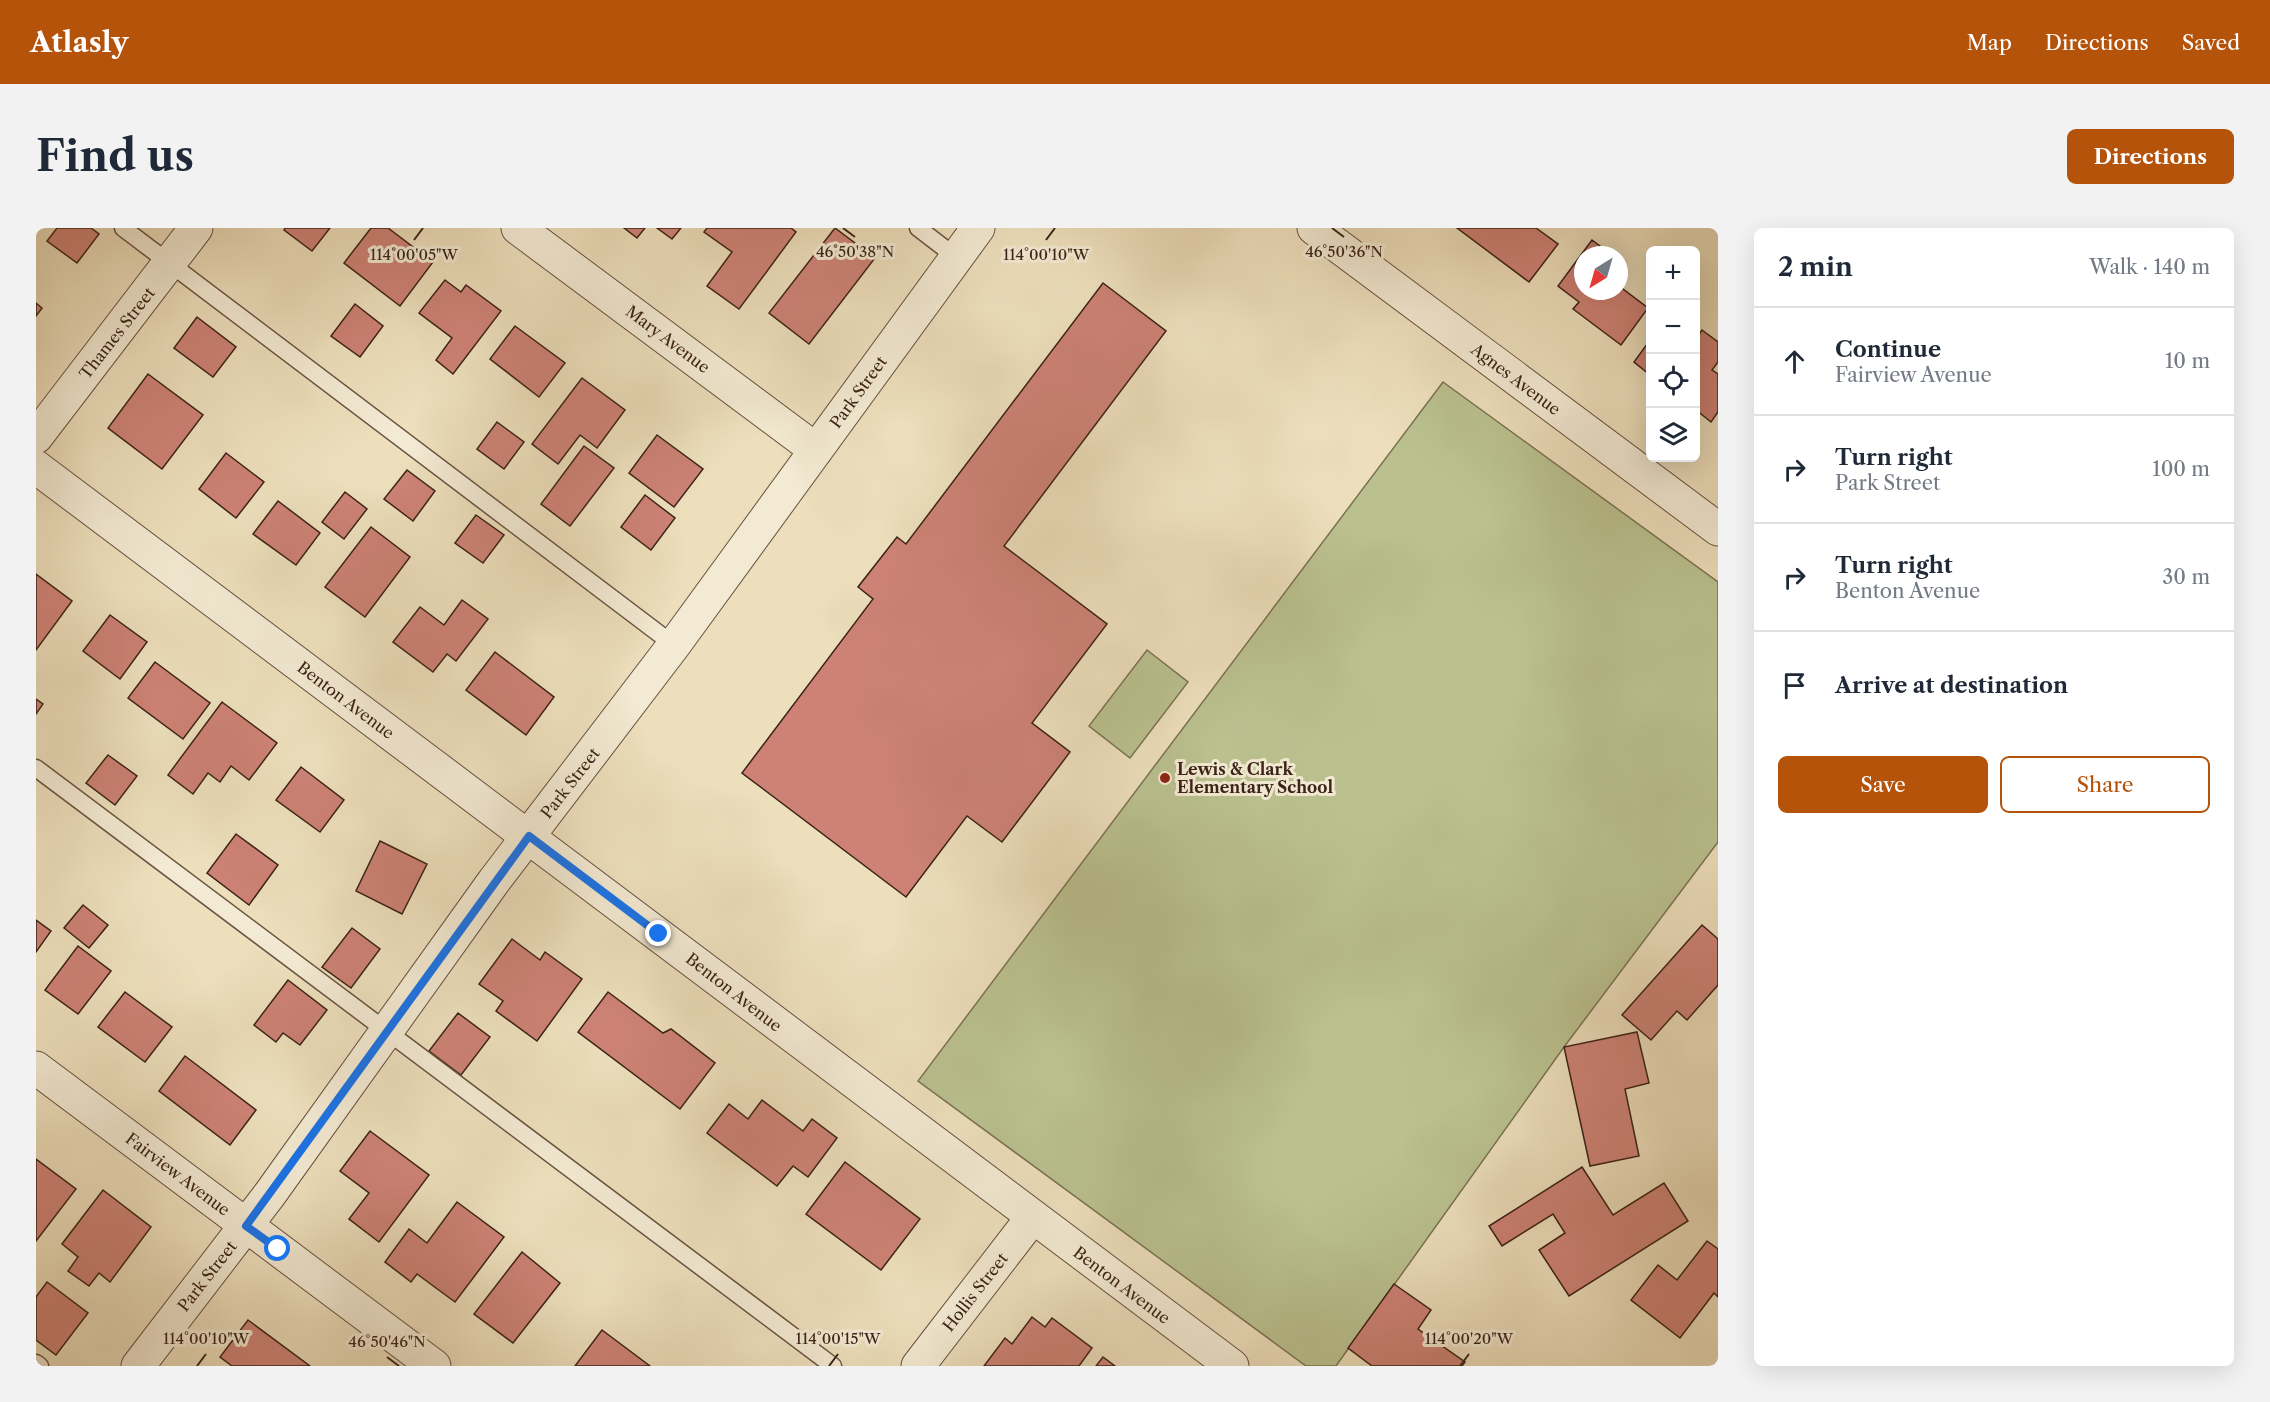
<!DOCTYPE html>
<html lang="en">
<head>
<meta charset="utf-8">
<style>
	body { margin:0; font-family:"Libre Caslon Text",serif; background:#f2f2f3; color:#1f2937 }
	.controls { position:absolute; right:18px; top:18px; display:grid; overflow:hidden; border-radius:9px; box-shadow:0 6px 24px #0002 }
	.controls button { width:54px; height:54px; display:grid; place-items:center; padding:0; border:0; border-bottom:2px solid #e0e1e3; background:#fff; color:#1f2937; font:30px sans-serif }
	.compass { position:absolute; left:1538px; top:18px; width:54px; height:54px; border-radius:50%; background:#fff; box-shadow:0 6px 24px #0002; rotate:217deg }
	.stop { position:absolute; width:18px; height:18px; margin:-14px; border:4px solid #1a73e8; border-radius:50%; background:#fff }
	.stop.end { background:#1a73e8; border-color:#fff; box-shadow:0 2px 6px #0008 }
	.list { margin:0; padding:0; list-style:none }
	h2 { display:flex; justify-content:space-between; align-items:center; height:78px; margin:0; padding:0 24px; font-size:26px }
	h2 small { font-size:20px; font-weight:400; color:#747a83 }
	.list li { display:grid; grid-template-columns:39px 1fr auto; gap:18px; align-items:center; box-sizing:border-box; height:108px; padding:0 24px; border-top:2px solid #e0e1e3 }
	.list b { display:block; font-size:22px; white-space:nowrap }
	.list p { margin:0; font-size:20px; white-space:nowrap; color:#747a83 }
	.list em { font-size:20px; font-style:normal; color:#747a83 }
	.actions { display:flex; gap:12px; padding:18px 24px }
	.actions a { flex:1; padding:14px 0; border:2px solid #b45309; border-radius:9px; text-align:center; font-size:21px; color:#b45309 }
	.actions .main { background:#b45309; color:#fff }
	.icon { flex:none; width:33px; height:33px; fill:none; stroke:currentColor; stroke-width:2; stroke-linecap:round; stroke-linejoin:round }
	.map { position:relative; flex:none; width:1682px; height:1138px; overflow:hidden; border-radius:9px }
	header { display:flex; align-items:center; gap:36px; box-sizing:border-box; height:84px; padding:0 30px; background:#b45309; color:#fff }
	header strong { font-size:28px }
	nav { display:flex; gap:33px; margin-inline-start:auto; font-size:21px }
	.intro { display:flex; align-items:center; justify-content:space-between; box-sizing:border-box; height:144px; padding:0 36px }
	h1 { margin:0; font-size:42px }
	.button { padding:15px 27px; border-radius:9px; background:#b45309; color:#fff; font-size:21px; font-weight:700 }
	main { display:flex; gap:36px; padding:0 36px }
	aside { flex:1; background:#fff; border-radius:9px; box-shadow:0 6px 24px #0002 }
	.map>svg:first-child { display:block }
	.green { fill:#bac18f; stroke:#7a7253; stroke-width:1.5 }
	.building { fill:#cd8275; stroke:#3b2217; stroke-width:1.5 }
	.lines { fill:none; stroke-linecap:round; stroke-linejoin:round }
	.service-casing { stroke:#685140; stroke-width:19 }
	.minor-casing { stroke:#685140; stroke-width:35 }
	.service { stroke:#f3ead3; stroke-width:16 }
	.minor { stroke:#f3ead3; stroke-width:33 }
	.route { stroke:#1a73e8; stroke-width:8 }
	.ticks { fill:none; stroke:#3b2217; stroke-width:2 }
	.poi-dot { fill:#8f2418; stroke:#f3ead3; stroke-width:2 }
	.labels { text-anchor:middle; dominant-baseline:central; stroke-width:6; stroke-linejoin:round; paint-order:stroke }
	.street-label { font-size:16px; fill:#3b2217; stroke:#f3ead3 }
	.poi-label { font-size:16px; font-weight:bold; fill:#3b2217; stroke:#f3ead3; text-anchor:start }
	.ticks-label { font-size:15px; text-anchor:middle; fill:#3b2217; stroke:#f3ead3; stroke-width:6; stroke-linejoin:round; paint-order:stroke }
</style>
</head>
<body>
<header>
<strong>Atlasly</strong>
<nav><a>Map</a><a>Directions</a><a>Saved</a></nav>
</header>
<div class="intro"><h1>Find us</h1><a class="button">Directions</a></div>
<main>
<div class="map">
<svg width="1682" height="1138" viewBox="0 0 1682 1138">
	<rect width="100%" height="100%" fill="#eddfbc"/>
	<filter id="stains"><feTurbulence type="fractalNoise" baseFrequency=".00333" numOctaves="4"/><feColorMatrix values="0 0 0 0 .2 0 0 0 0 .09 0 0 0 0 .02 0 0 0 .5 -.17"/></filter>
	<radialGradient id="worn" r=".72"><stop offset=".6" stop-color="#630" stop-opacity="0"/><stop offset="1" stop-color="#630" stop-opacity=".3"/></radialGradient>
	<g class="green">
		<path d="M1407 154 1682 354V614L1528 819 1300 1138H1270L882 853Z"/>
		<path d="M1111 422 1152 454 1094 530 1053 498Z"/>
	</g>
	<g class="building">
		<path d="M21 0H55L63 6 41 35 11 13Z"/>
		<path d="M249 0H294L276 23 248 2Z"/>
		<path d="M335 0H352L397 34 364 78 308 35Z"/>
		<path d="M588 0H609L601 10Z"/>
		<path d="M621 0H645L636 11Z"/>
		<path d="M671 0H755L760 4 703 81 671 58 696 24 668 4Z"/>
		<path d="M799 0 839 30 773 116 733 85Z"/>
		<path d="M1421 0H1500L1522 16 1493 54Z"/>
		<path d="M1556 12 1576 27H1547V63H1583V58L1612 80 1585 117 1537 81 1543 74 1522 58Z"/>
		<path d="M409 52 425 64 430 57 465 83 417 146 400 132 416 110 383 85Z"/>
		<path d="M1067 55 1130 103 968 318 1071 396 996 495 1034 524 966 614 931 588 870 669 706 545 837 371 822 359 861 309 870 316Z"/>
		<path d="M0 75 6 80 0 88Z"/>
		<path d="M319 76 347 98 324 129 295 108Z"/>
		<path d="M161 89 200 119 177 149 138 120Z"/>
		<path d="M479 98 529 135 503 169 454 131Z"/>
		<path d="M1666 102 1682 114V134L1676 142 1682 146V184L1675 194 1660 182V111Z"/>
		<path d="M1614 112V147L1598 134Z"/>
		<path d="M112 146 167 187 126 241 72 200Z"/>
		<path d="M546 150 589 182 561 220 544 207 522 236 496 216Z"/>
		<path d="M461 194 488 214 468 241 441 221Z"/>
		<path d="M621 207 667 241 638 279 593 245Z"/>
		<path d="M548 218 578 240 534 298 505 276Z"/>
		<path d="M190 225 228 254 200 290 163 261Z"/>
		<path d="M371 242 399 263 377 293 348 271Z"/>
		<path d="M309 264 331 281 308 311 286 294Z"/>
		<path d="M609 267 639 290 615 322 585 299Z"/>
		<path d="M242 273 284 305 260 337 217 306Z"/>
		<path d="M440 287 468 307 447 335 419 315Z"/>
		<path d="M335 299 374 329 329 389 289 359Z"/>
		<path d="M0 346 36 373 0 422Z"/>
		<path d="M426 372 452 391 420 433 411 426 397 444 357 414 384 379 408 397Z"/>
		<path d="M74 387 111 414 84 451 47 423Z"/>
		<path d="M459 424 518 469 490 507 430 462Z"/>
		<path d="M119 434 174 475 147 511 92 470Z"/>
		<path d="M0 471 7 476 0 486Z"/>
		<path d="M186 474 241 515 213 552 195 538 184 554 172 545 157 566 132 547Z"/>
		<path d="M72 527 101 548 79 577 50 555Z"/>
		<path d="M265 539 308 572 284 604 240 572Z"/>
		<path d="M200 606 242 637 213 677 171 645Z"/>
		<path d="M344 613 391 636 366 686 320 663Z"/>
		<path d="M47 677 72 697 53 720 28 700Z"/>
		<path d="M0 692 15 703 0 724Z"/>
		<path d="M1666 697 1682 711V757L1651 792 1641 783 1615 812 1586 787Z"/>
		<path d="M316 700 344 721 315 760 286 739Z"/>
		<path d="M476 711 504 732 509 724 546 751 501 813 460 783 467 773 443 756Z"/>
		<path d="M42 718 75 743 42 786 9 762Z"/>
		<path d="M252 752 291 782 264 817 247 805 240 814 218 797Z"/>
		<path d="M89 764 136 799 109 834 62 799Z"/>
		<path d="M572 764 627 805 635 801 679 835 644 881 542 804Z"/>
		<path d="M422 785 454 809 425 847 393 823Z"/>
		<path d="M1601 804 1613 855 1589 861 1603 928 1554 938 1528 819Z"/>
		<path d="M149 828 220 882 194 917 123 863Z"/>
		<path d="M726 872 767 903 776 891 801 910 772 949 757 938 741 958 671 905 693 876 712 891Z"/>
		<path d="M334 903 393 947 343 1014 313 991 333 965 304 943Z"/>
		<path d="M0 931 40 961 0 1013Z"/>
		<path d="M809 934 884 991 845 1042 770 986Z"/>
		<path d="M1546 939 1577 987 1628 955 1652 993 1533 1068 1503 1022 1529 1005 1517 986 1466 1018 1453 998Z"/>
		<path d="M67 962 115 999 74 1054 63 1045 53 1058 32 1043 42 1029 26 1016Z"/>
		<path d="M421 974 468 1009 419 1074 381 1046 375 1054 349 1034 373 1001 391 1015Z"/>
		<path d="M1671 1013 1682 1021V1069L1678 1065 1644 1110 1595 1072 1622 1037 1641 1052Z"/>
		<path d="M486 1024 524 1055 477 1115 438 1086Z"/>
		<path d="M11 1054 52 1085 20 1127 0 1112V1069Z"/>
		<path d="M1358 1056 1395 1082 1382 1101 1429 1134 1426 1138H1336L1312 1120Z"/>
		<path d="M996 1089 1009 1099 1016 1090 1056 1120 1043 1138H948L969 1110 976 1116Z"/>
		<path d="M212 1092 274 1138H196L184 1129Z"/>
		<path d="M566 1102 614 1138H539Z"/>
		<path d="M1067 1129 1079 1138H1060Z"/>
	</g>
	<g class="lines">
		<g class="service-casing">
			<g id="service">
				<path d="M87 0 638 417"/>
				<path d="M882 0 920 29"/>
				<path d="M0 540 797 1138"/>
				<path d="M0 1135 4 1138"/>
			</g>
		</g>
		<g class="minor-casing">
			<g id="minor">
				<path d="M482 0 780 222"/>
				<path d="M1278 0 1682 301"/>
				<path d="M0 209 160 0"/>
				<path d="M0 239 1196 1138"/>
				<path d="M0 840 398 1138"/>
				<path d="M102 1138 234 966 458 653 638 417 942 0"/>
				<path d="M882 1138 996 990"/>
			</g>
		</g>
		<use href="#service" class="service"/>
		<use href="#minor" class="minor"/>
	</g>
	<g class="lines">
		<path class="route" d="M242 1021 210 998 493 608 623 706"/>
	</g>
	<path class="ticks" d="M807 0 819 9M1296 0 1308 9M378 12 387 0M1010 12 1019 0M351 1129 363 1138M161 1138 170 1126M793 1138 802 1126M1424 1138 1433 1126"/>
	<circle class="poi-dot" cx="1129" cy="550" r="6"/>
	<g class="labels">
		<g class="street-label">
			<text transform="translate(81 105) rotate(-52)">Thames Street</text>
			<text transform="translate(632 111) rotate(37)">Mary Avenue</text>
			<text transform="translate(1480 151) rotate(37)">Agnes Avenue</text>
			<text transform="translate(822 164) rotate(-54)">Park Street</text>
			<text transform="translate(310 472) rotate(37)">Benton Avenue</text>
			<text transform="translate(534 555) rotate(-52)">Park Street</text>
			<text transform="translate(698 764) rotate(38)">Benton Avenue</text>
			<text transform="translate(142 946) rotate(37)">Fairview Avenue</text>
			<text transform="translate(171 1048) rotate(-52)">Park Street</text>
			<text transform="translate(1086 1057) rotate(37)">Benton Avenue</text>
			<text transform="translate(939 1064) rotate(-52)">Hollis Street</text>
		</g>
		<g class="poi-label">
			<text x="1141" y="541">Lewis &amp; Clark<tspan x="1141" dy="18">Elementary School</tspan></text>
		</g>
	</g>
	<g class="ticks-label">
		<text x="819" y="29">46°50'38"N</text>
		<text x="1308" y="29">46°50'36"N</text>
		<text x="378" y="32">114°00'05"W</text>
		<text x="1010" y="32">114°00'10"W</text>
		<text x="170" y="1116">114°00'10"W</text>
		<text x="802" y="1116">114°00'15"W</text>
		<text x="1433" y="1116">114°00'20"W</text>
		<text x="351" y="1119">46°50'46"N</text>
	</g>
	<rect width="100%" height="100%" filter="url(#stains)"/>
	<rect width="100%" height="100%" fill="url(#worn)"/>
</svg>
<div class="controls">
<button>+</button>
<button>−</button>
<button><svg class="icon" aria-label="locate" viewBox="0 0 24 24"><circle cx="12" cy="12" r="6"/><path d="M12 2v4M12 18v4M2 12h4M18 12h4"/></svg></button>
<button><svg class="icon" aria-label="layers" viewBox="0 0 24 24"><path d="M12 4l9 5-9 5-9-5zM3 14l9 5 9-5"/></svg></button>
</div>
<svg class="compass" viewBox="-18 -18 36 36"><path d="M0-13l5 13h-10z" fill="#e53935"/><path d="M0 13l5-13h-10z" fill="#747a83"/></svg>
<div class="stop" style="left:242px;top:1021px"></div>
<div class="stop end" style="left:623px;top:706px"></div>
</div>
<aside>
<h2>2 min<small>Walk · 140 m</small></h2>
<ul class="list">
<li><svg class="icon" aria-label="ahead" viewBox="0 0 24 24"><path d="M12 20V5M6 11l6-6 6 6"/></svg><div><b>Continue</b><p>Fairview Avenue</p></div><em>10 m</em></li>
<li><svg class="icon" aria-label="right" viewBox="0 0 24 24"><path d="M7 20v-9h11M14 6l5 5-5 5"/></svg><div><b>Turn right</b><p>Park Street</p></div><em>100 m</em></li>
<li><svg class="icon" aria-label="right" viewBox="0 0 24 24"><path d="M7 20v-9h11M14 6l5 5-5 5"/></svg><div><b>Turn right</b><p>Benton Avenue</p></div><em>30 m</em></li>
<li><svg class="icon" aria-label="arrive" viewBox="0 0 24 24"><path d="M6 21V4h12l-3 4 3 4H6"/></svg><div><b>Arrive at destination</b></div></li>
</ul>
<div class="actions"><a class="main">Save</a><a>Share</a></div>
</aside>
</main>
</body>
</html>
